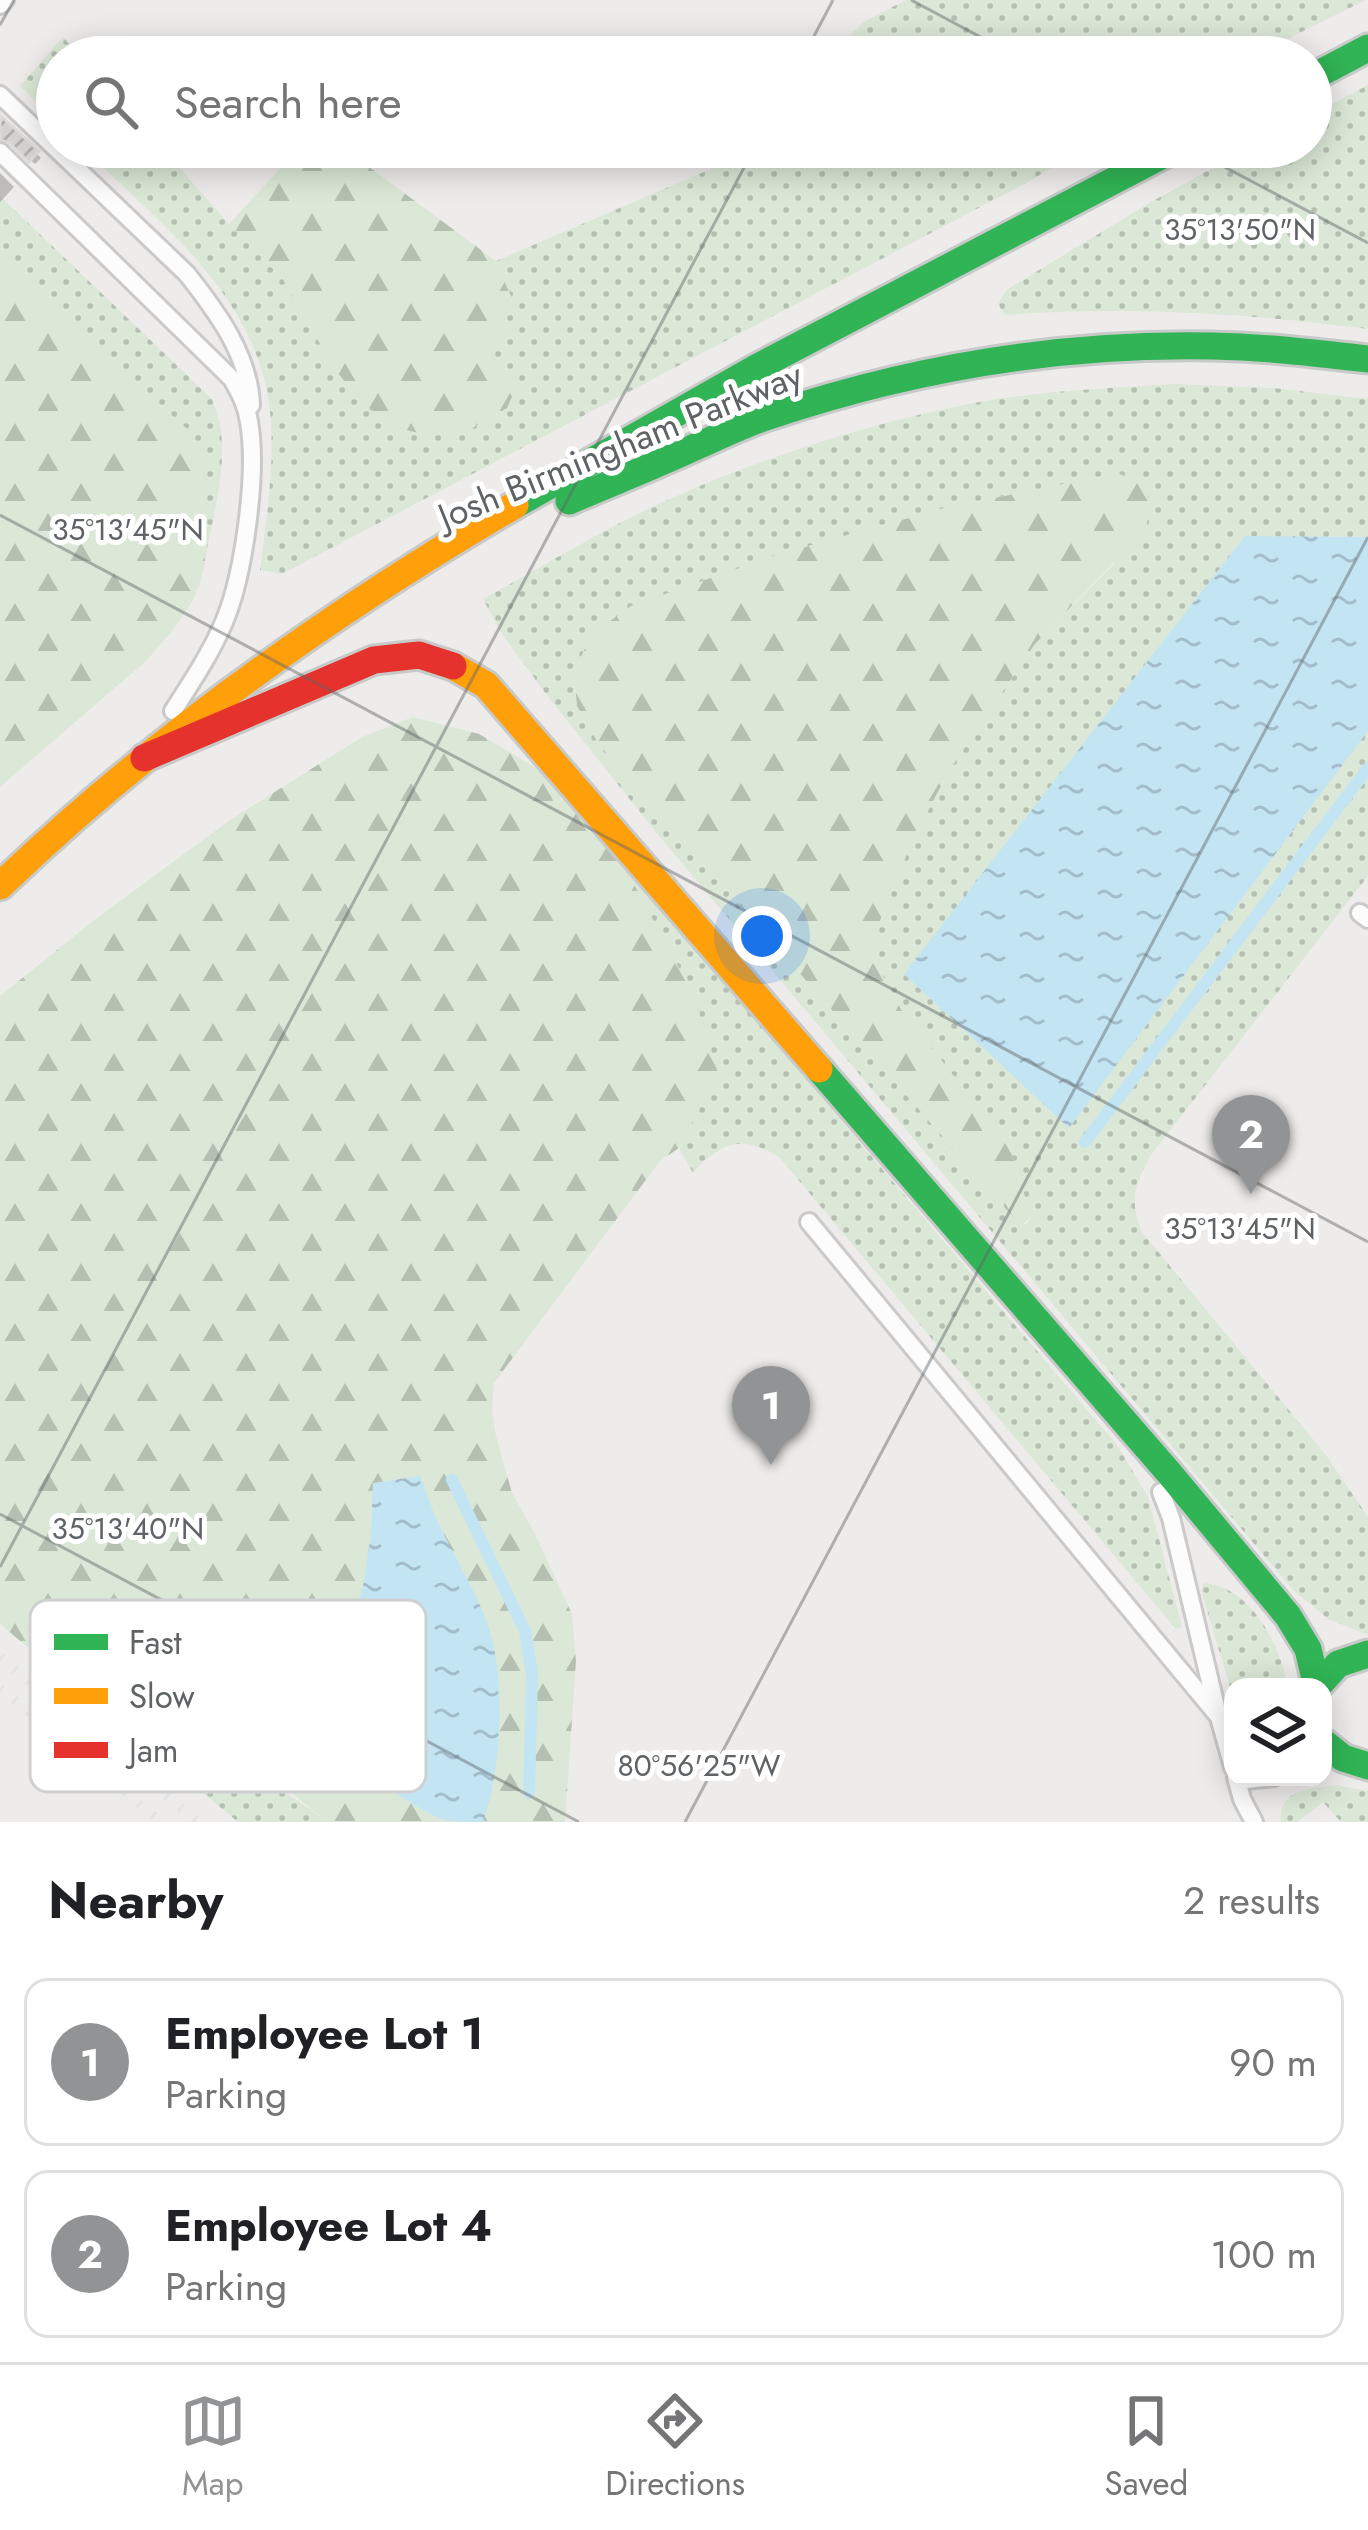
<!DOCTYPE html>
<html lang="en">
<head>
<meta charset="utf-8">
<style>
	body { margin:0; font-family:Jost,sans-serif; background:#f2f2f2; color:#202124 }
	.controls { position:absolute; right:36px; bottom:36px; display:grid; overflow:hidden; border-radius:24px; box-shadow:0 6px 30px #0003 }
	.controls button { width:108px; height:108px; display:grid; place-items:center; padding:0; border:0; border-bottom:3px solid #e0e0e0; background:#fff; color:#202124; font:60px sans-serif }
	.you { position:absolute; left:762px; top:936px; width:42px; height:42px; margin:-30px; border:9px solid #fff; border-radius:50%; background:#1a73e8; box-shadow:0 0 0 18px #1a73e833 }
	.badge { display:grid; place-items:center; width:78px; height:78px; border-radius:50%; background:#919394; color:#fff; font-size:39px; font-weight:700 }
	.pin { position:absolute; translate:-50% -99px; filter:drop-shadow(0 3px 6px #0008) }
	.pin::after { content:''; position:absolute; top:63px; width:42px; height:36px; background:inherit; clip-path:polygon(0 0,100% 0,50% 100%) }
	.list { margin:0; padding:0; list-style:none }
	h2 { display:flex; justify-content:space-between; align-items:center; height:156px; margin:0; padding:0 48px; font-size:51px }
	h2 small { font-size:39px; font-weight:400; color:#757577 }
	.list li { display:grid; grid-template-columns:78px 1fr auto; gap:36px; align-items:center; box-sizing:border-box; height:168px; margin:0 24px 24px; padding:0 24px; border:3px solid #e0e0e0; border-radius:24px }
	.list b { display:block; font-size:45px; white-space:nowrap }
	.list p { margin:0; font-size:39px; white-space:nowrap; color:#757577 }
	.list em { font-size:39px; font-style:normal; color:#757577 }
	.icon { flex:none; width:66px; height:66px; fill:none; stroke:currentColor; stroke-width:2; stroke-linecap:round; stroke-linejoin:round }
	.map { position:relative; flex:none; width:1368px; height:1822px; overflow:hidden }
	.search { position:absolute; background:#fff; box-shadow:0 6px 30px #0003; left:36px; right:36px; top:36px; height:132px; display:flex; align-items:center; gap:30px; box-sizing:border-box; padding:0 42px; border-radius:66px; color:#757577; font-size:45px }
	.sheet { height:540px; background:#fff }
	nav { display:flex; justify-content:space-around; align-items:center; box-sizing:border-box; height:168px; border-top:3px solid #e0e0e0; background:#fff; font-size:33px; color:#757577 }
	nav a { display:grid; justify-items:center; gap:6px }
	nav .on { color:#919394 }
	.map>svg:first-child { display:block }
	.grass { fill:url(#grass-dots); fill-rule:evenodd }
	.forest { fill:url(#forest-firs) }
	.water { fill:url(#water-ripples) }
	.shadow { fill:#0003 }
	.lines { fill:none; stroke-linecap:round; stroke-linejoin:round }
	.stream { stroke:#c3e4f3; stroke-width:12 }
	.building { fill:url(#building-hatch); stroke:#dddbd9; stroke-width:3 }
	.lane-casing { stroke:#cbcac9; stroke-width:22 }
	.fast-casing { stroke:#c8c9c9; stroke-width:33 }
	.slow-casing { stroke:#c8c9c9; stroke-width:33 }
	.jam-casing { stroke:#c8c9c9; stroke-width:33 }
	.lane { stroke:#fcfcfc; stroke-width:16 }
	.fast { stroke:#30b455; stroke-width:27 }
	.slow { stroke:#ff9f0a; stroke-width:27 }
	.jam { stroke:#e5322d; stroke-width:27 }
	.rail { stroke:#e3e4e3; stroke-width:9; stroke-dasharray:3 15; stroke-linecap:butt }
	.ticks { fill:none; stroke:#5f6366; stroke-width:3; stroke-opacity:0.45 }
	.labels { text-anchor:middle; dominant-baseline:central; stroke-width:10; stroke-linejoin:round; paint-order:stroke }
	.street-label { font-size:36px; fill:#5f6366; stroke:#fff }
	.key { fill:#fff; stroke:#cfd0d1; stroke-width:3 }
	.key-label { font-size:33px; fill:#5f6366 }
	.ticks-label { font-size:30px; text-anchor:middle; fill:#5f6366; stroke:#fff; stroke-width:10; stroke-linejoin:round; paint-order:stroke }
</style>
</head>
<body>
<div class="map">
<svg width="1368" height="1822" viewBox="0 0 1368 1822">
	<defs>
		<pattern id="grass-dots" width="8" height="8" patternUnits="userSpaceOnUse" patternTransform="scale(3)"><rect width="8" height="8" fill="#dbe8d7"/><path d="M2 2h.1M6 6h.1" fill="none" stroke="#b5c0b2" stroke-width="1.8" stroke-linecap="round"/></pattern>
		<pattern id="forest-firs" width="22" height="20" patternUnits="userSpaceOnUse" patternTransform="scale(3)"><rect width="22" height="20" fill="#dbe8d7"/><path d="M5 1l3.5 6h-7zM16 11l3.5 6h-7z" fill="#b5c0b2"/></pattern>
		<pattern id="water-ripples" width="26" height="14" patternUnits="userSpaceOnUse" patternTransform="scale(3)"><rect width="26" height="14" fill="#c3e4f3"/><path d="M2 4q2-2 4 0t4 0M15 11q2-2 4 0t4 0" fill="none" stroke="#a2bcc9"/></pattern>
		<pattern id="building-hatch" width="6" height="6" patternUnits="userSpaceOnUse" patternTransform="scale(3)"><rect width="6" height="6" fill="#d5d3d2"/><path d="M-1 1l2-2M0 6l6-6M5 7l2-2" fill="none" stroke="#b0afae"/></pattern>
	</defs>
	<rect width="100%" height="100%" fill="#eeecea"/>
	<g class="grass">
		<path d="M906 0H1366L1251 57H827L865 21Z"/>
		<path d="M63 37 81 57H57V122L20 86Z"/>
		<path d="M1368 85V329C1247 313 1126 306 1005 315L998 304 1006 290 1151 202 1251 147H1311V115Z"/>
		<path d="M82 147H161L229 224 283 279 333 366 358 400 431 436 467 431 507 408 488 356 505 324 512 299 496 261 713 168 734 147H1085L1028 182 282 574 260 570C266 521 274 472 271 422 263 299 163 227 82 147Z"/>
		<path d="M0 196 212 399C235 449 213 510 205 562L201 458 188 430 0 260Z"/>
		<path d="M1174 384 1273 388 1368 399V876L1151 1155C1135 1185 1129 1197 1141 1231L1326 1455 1368 1517V1635L1328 1619 1292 1589 655 831 546 694 502 634 483 599C542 567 600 531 661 503 754 460 872 422 974 403 1040 391 1107 388 1174 384ZM1118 473 1115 563 1035 644 950 769 911 843 878 926 876 963 902 1011 1010 1147 1031 1217 1027 1223 1021 1226 599 744 577 706 574 673 591 636 773 556 941 509Z"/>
		<path d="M623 864 1117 1445 1148 1497 1182 1627 1176 1629 779 1157C742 1134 720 1142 693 1173L679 1148 718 1072Z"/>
		<path d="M1204 1583C1252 1587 1280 1645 1288 1687H1233V1697L1201 1590Z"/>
		<path d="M105 1712C181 1743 262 1770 327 1822H238Z"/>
		<path d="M1337 1785 1368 1791V1822H1341L1323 1802 1298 1822H1281C1278 1788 1311 1789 1337 1785Z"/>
	</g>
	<g class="forest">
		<path d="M300 147H342L496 261 512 299 505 324 488 356 515 390 507 408 467 431 431 436 394 427 358 400 333 366 283 279 229 224Z"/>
		<path d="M0 260 188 430 201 458 205 562 200 584 192 602 173 630 146 661 0 787Z"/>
		<path d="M1118 473 1142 485 1151 502 1146 529 1035 644 950 769 911 843 878 926 876 963 902 1011 1010 1147 1031 1217 1021 1226 599 744 577 706 574 673 591 635 631 606 773 556 941 509Z"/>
		<path d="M413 717 479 734 538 769 623 864 694 996 718 1073 679 1148 660 1161 494 1383 492 1411 496 1436 512 1493 535 1534 572 1614 576 1661 565 1822H327L294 1795 231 1764 105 1712 0 1624V996L93 921 230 820 362 737Z"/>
	</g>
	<g class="water">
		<path d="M1245 536 1368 537V731L1069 1128 904 974Z"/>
		<path d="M420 1476C426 1490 430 1505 437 1520 452 1553 473 1585 486 1620 507 1673 502 1769 483 1822 471 1822 457 1822 445 1820 411 1809 325 1746 311 1714L362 1591 371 1535 373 1483Z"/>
	</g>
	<g class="shadow">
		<path d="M0 119 41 158 35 164 12 144 0 145Z"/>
		<path d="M0 173 14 187 0 202Z"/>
	</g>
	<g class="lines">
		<g class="stream">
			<path d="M1085 1142 1368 768"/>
			<path d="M452 1480 525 1631 532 1674 529 1793"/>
		</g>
	</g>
	<path class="building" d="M0 115 39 151 29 162 9 143 0 140Z"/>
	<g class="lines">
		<g class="lane-casing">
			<g id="lane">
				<path d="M0 5 5 0"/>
				<path d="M0 95 187 274C217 312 249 355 251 405"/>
				<path d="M0 152 232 379C240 393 247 406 249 422 258 472 244 575 224 622 211 653 191 683 173 711"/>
				<path d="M1360 913 1368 919"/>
				<path d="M809 1222 1219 1717 1233 1767"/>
				<path d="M1161 1492 1171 1518 1217 1711"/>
				<path d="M1236 1777 1242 1799 1254 1822"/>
				<path d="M1237 1781 1274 1777"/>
			</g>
		</g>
		<g class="fast-casing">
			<g id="fast">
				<path d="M1311 78 1368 48"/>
				<path d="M569 501C611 483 654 466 695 447 718 437 740 426 763 418 907 369 1060 343 1213 346 1265 347 1316 353 1368 359"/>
				<path d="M515 505 756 368 1178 147"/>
				<path d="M819 1069 1170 1474 1288 1616 1308 1649 1317 1687"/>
				<path d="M1317 1687 1338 1664 1368 1654"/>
				<path d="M1323 1742 1343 1758 1368 1766"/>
			</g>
		</g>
		<g class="slow-casing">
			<g id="slow">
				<path d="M453 666 486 685 819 1069"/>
				<path d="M0 886C155 737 329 614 515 505"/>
			</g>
		</g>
		<g class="jam-casing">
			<path id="jam" d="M144 758 374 660 419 655 453 666"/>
		</g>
		<use href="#lane" class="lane"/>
		<use href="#fast" class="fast"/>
		<use href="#slow" class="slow"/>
		<use href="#jam" class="jam"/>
		<g class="rail">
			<path d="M0 1657 198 1822"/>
			<path d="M0 1688 161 1822"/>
		</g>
	</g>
	<path class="ticks" d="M911 0 1018 57M0 25 14 0M803 57 833 0M1187 147 1368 243M0 515 1368 1242M0 1514 579 1822M0 1567 755 147M685 1822 1368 537"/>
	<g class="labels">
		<g class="street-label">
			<text transform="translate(620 445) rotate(-22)">Josh Birmingham Parkway</text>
		</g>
	</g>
	<rect x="30" y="1600" width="396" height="192" rx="18" class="key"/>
	<rect x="54" y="1634" width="54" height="16" fill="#30b455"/>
	<rect x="54" y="1688" width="54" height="16" fill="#ff9f0a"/>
	<rect x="54" y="1742" width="54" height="16" fill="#e5322d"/>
	<g class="key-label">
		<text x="129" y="1654">Fast</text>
		<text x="129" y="1708">Slow</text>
		<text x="129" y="1762">Jam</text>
	</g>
	<g class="ticks-label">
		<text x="1240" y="240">35°13'50"N</text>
		<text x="128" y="540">35°13'45"N</text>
		<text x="1240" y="1239">35°13'45"N</text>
		<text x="128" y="1539">35°13'40"N</text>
		<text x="699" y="1776">80°56'25"W</text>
	</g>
</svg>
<div class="controls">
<button><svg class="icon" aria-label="layers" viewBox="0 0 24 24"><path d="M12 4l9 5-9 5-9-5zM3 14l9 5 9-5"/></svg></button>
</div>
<div class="you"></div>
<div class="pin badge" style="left:771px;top:1465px">1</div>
<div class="pin badge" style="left:1251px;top:1194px">2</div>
<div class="search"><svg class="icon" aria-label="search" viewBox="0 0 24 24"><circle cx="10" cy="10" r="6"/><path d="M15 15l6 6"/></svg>Search here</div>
</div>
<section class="sheet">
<h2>Nearby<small>2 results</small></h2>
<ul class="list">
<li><span class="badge">1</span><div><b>Employee Lot 1</b><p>Parking</p></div><em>90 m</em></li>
<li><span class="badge">2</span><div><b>Employee Lot 4</b><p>Parking</p></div><em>100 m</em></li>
</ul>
</section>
<nav>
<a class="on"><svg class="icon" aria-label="map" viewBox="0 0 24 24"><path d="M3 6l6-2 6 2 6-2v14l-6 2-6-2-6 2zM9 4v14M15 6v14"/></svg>Map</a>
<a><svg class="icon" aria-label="directions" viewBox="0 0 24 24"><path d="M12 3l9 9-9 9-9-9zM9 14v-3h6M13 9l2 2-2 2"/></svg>Directions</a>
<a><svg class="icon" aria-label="saved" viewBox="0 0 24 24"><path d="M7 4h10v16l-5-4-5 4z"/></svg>Saved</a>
</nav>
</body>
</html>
